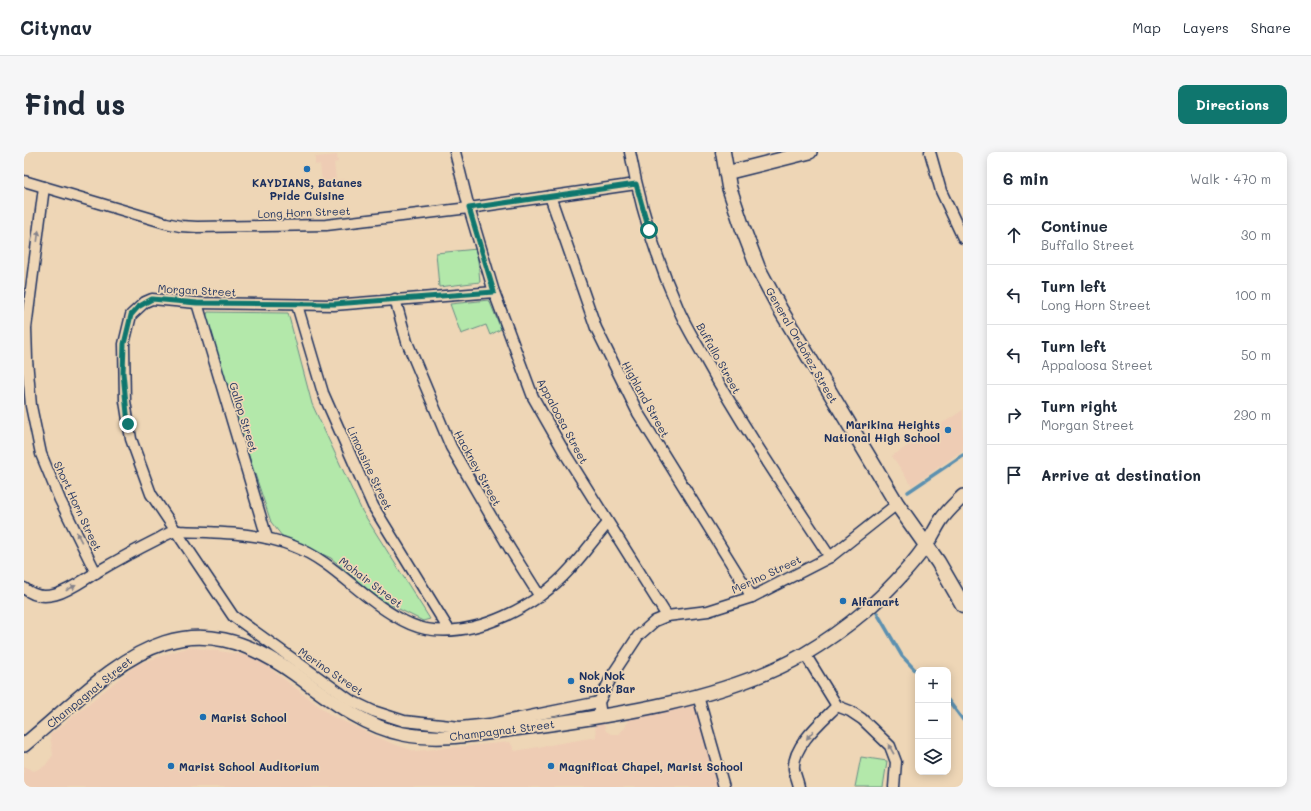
<!DOCTYPE html>
<html lang="en">
<head>
<meta charset="utf-8">
<style>
	body { margin:0; font-family:Mali,sans-serif; background:#f6f6f7; color:#1f2937 }
	.controls { position:absolute; right:12px; bottom:12px; display:grid; overflow:hidden; border-radius:8px; box-shadow:0 2px 10px #0003 }
	.controls button { width:36px; height:36px; display:grid; place-items:center; padding:0; border:0; border-bottom:1px solid #e0e1e3; background:#fff; color:#1f2937; font:20px sans-serif }
	.stop { position:absolute; width:12px; height:12px; margin:-9px; border:3px solid #0f766e; border-radius:50%; background:#fff }
	.stop.end { background:#0f766e; border-color:#fff; box-shadow:0 1px 4px #0008 }
	.list { margin:0; padding:0; list-style:none }
	h2 { display:flex; justify-content:space-between; align-items:center; height:52px; margin:0; padding:0 16px; font-size:17px }
	h2 small { font-size:13px; font-weight:400; color:#747a83 }
	.list li { display:grid; grid-template-columns:26px 1fr auto; gap:12px; align-items:center; box-sizing:border-box; height:60px; padding:0 16px; border-top:1px solid #e0e1e3 }
	.list b { display:block; font-size:15px; white-space:nowrap }
	.list p { margin:0; font-size:13px; white-space:nowrap; color:#747a83 }
	.list em { font-size:13px; font-style:normal; color:#747a83 }
	.icon { flex:none; width:22px; height:22px; fill:none; stroke:currentColor; stroke-width:2; stroke-linecap:round; stroke-linejoin:round }
	.map { position:relative; flex:none; width:939px; height:635px; overflow:hidden; border-radius:8px }
	header { display:flex; align-items:center; gap:24px; box-sizing:border-box; height:56px; padding:0 20px; background:#fff; border-bottom:1px solid #e0e1e3 }
	header strong { font-size:19px }
	nav { display:flex; gap:22px; margin-inline-start:auto; font-size:14px }
	.intro { display:flex; align-items:center; justify-content:space-between; box-sizing:border-box; height:96px; padding:0 24px }
	h1 { margin:0; font-size:28px }
	.button { padding:10px 18px; border-radius:8px; background:#0f766e; color:#fff; font-size:14px; font-weight:700 }
	main { display:flex; gap:24px; padding:0 24px }
	aside { flex:1; background:#fff; border-radius:8px; box-shadow:0 2px 10px #0003 }
	.map>svg:first-child { display:block }
	.built { fill:#eeccb4 }
	.green { fill:#b3e8aa; stroke:#678c84 }
	.lines { fill:none; stroke-linecap:round; stroke-linejoin:round }
	.stream { stroke:#5b90b0; stroke-width:3.5 }
	.minor-casing { stroke:#1b2f5e; stroke-width:13 }
	.tertiary-casing { stroke:#1b2f5e; stroke-width:16 }
	.secondary-casing { stroke:#1b2f5e; stroke-width:17 }
	.minor { stroke:#eed6b6; stroke-width:10 }
	.tertiary { stroke:#eed6b6; stroke-width:13 }
	.secondary { stroke:#eed6b6; stroke-width:14 }
	.oneway { fill:#84828a }
	.route { stroke:#0f766e; stroke-width:5 }
	.poi-dot { fill:#1f6fb2; stroke:#eed6b6; stroke-width:1.5 }
	.labels { text-anchor:middle; dominant-baseline:central; stroke-width:3.5; stroke-linejoin:round; paint-order:stroke }
	.poi-label { font-size:11px; font-weight:bold; fill:#1b2f5e; stroke:#eed6b6; text-anchor:start }
	.street-label { font-size:11px; fill:#1b2f5e; stroke:#eed6b6 }
</style>
</head>
<body>
<header>
<strong>Citynav</strong>
<nav><a>Map</a><a>Layers</a><a>Share</a></nav>
</header>
<div class="intro"><h1>Find us</h1><a class="button">Directions</a></div>
<main>
<div class="map">
<svg width="939" height="635" viewBox="0 0 939 635">
	<rect width="100%" height="100%" fill="#eed6b6"/>
	<filter id="ink" filterUnits="userSpaceOnUse"><feTurbulence type="fractalNoise" baseFrequency=".025" numOctaves="2"/><feDisplacementMap in="SourceGraphic" scale="8" xChannelSelector="R" yChannelSelector="G"/><feConvolveMatrix kernelMatrix="1 2 1 2 8 2 1 2 1" color-interpolation-filters="sRGB"/></filter>
	<g filter="url(#ink)">
		<g class="built">
			<path d="M313 3 314 10 310 11 312 28 320 27 321 35 299 37 296 12 291 13V5Z"/>
			<path d="M939 258V298L888 334 868 304Z"/>
			<path d="M165 495 230 504 308 564 369 592 391 599 486 590 491 599 572 585 571 572 580 571 582 579 587 582H594L601 576 604 567 672 553 696 635H0V614L10 619 21 614 29 603 26 583 113 512Z"/>
		</g>
		<g class="green">
			<path d="M453 97 456 130 415 135 412 101Z"/>
			<path d="M465 148 477 177 466 183 462 173 437 182 426 152Z"/>
			<path d="M184 160 264 161 288 252 338 359 406 467 399 469 355 447 307 406 258 384 247 370 180 169Z"/>
			<path d="M837 605 863 609 859 635H831Z"/>
		</g>
		<g class="lines">
			<g class="stream">
				<path d="M884 340 939 303"/>
				<path d="M853 461 878 504 894 521"/>
				<path d="M924 548 939 568"/>
			</g>
			<g class="minor-casing">
				<g id="minor">
					<path d="M431 0 445 56 470 140 509 245 542 303 643 464"/>
					<path d="M606 0C616 54 632 106 654 156 662 175 673 192 683 210 720 277 764 341 806 405"/>
					<path d="M906 0 917 39 939 86"/>
					<path d="M0 29 142 71 156 74 173 75 302 73 445 56 612 32"/>
					<path d="M20 35 2 176 3 208 7 254 17 302 36 348 72 421"/>
					<path d="M526 44 572 176 614 261 728 445"/>
					<path d="M470 140 310 153 173 151 128 147 121 150 107 163 100 192 101 249 107 287 127 342 209 464 326 548 349 559 380 569 436 575 466 572 575 550"/>
					<path d="M371 147 383 190 427 295 486 397 515 443"/>
					<path d="M173 151 243 386"/>
					<path d="M273 153 299 241 349 354 425 478"/>
					<path d="M0 436C24 457 52 432 73 420 92 409 112 398 132 388 140 384 148 378 156 379 193 381 234 380 269 394 309 409 335 444 371 464 379 469 392 475 402 477 452 486 513 454 546 417 559 403 571 386 584 371"/>
					<path d="M781 502 813 554 826 559 838 567 866 594 872 610 870 635"/>
					<path d="M674 544 700 635"/>
					<path d="M577 564 575 550 589 522 614 484 631 469 643 464 684 459 728 445 806 405 873 352"/>
					<path d="M775 635C774 629 771 623 770 617 768 594 798 569 813 554"/>
				</g>
			</g>
			<g class="tertiary-casing">
				<g id="tertiary">
					<path d="M702 21 786 0"/>
					<path d="M0 593C90 518 151 436 271 522 303 545 338 574 379 582 418 590 458 581 497 576 588 564 699 548 779 503 801 490 822 475 841 459 860 443 886 416 900 396 907 387 911 377 917 368 923 359 931 352 939 344"/>
				</g>
			</g>
			<g class="secondary-casing">
				<path id="secondary" d="M699 0 705 35 719 77 734 116 756 157 873 352 914 410 939 453"/>
			</g>
			<use href="#minor" class="minor"/>
			<use href="#tertiary" class="tertiary"/>
			<use href="#secondary" class="secondary"/>
		</g>
		<defs><path id="oneway-solid" d="M-6-.8H1V-3.2L6.5 0L1 3.2V.8H-6Z"/></defs>
		<g class="oneway">
			<use href="#oneway-solid" transform="translate(14 84) rotate(-83)"/>
			<use href="#oneway-solid" transform="translate(55 385) rotate(-117)"/>
			<use href="#oneway-solid" transform="translate(47 436) rotate(-28)"/>
			<use href="#oneway-solid" transform="translate(786 583) rotate(129)"/>
			<use href="#oneway-solid" transform="translate(867 597) rotate(-119)"/>
		</g>
	</g>
	<g class="lines" filter="url(#ink)">
		<path class="route" d="M104 272 99 221 100 192 107 163 114 155 128 147 173 151 310 152 470 140 445 56 605 33 612 32 625 78"/>
	</g>
	<g class="poi-dot">
		<circle cx="283" cy="17" r="4"/>
		<circle cx="924" cy="278" r="4"/>
		<circle cx="819" cy="449" r="4"/>
		<circle cx="547" cy="529" r="4"/>
		<circle cx="179" cy="565" r="4"/>
		<circle cx="147" cy="614" r="4"/>
		<circle cx="527" cy="614" r="4"/>
	</g>
	<g class="labels">
		<g class="poi-label">
			<text x="283" y="30" text-anchor="middle">KAYDIANS, Batanes<tspan x="283" dy="13">Pride Cuisine</tspan></text>
			<text x="916" y="272" text-anchor="end">Marikina Heights<tspan x="916" dy="13">National High School</tspan></text>
			<text x="827" y="449">Alfamart</text>
			<text x="555" y="523">Nok Nok<tspan x="555" dy="13">Snack Bar</tspan></text>
			<text x="187" y="565">Marist School</text>
			<text x="155" y="614">Marist School Auditorium</text>
			<text x="535" y="614">Magnificat Chapel, Marist School</text>
		</g>
		<g class="street-label">
			<text transform="translate(280 60) rotate(-2)">Long Horn Street</text>
			<text transform="translate(173 138) rotate(3)">Morgan Street</text>
			<text transform="translate(778 193) rotate(60)">General Ordoñez Street</text>
			<text transform="translate(695 206) rotate(61)">Buffallo Street</text>
			<text transform="translate(622 247) rotate(61)">Highland Street</text>
			<text transform="translate(220 265) rotate(73)">Gallop Street</text>
			<text transform="translate(539 269) rotate(62)">Appaloosa Street</text>
			<text transform="translate(346 316) rotate(65)">Limousine Street</text>
			<text transform="translate(454 316) rotate(61)">Hackney Street</text>
			<text transform="translate(54 354) rotate(65)">Short Horn Street</text>
			<text transform="translate(742 422) rotate(-25)">Merino Street</text>
			<text transform="translate(347 430) rotate(37)">Mohair Street</text>
			<text transform="translate(307 519) rotate(34)">Merino Street</text>
			<text transform="translate(65 540) rotate(-39)">Champagnat Street</text>
			<text transform="translate(478 578) rotate(-7)">Champagnat Street</text>
		</g>
	</g>
</svg>
<div class="controls">
<button>+</button>
<button>−</button>
<button><svg class="icon" aria-label="layers" viewBox="0 0 24 24"><path d="M12 4l9 5-9 5-9-5zM3 14l9 5 9-5"/></svg></button>
</div>
<div class="stop" style="left:625px;top:78px"></div>
<div class="stop end" style="left:104px;top:272px"></div>
</div>
<aside>
<h2>6 min<small>Walk · 470 m</small></h2>
<ul class="list">
<li><svg class="icon" aria-label="ahead" viewBox="0 0 24 24"><path d="M12 20V5M6 11l6-6 6 6"/></svg><div><b>Continue</b><p>Buffallo Street</p></div><em>30 m</em></li>
<li><svg class="icon" aria-label="left" viewBox="0 0 24 24"><path d="M17 20v-9H6M10 6l-5 5 5 5"/></svg><div><b>Turn left</b><p>Long Horn Street</p></div><em>100 m</em></li>
<li><svg class="icon" aria-label="left" viewBox="0 0 24 24"><path d="M17 20v-9H6M10 6l-5 5 5 5"/></svg><div><b>Turn left</b><p>Appaloosa Street</p></div><em>50 m</em></li>
<li><svg class="icon" aria-label="right" viewBox="0 0 24 24"><path d="M7 20v-9h11M14 6l5 5-5 5"/></svg><div><b>Turn right</b><p>Morgan Street</p></div><em>290 m</em></li>
<li><svg class="icon" aria-label="arrive" viewBox="0 0 24 24"><path d="M6 21V4h12l-3 4 3 4H6"/></svg><div><b>Arrive at destination</b></div></li>
</ul>
</aside>
</main>
</body>
</html>
